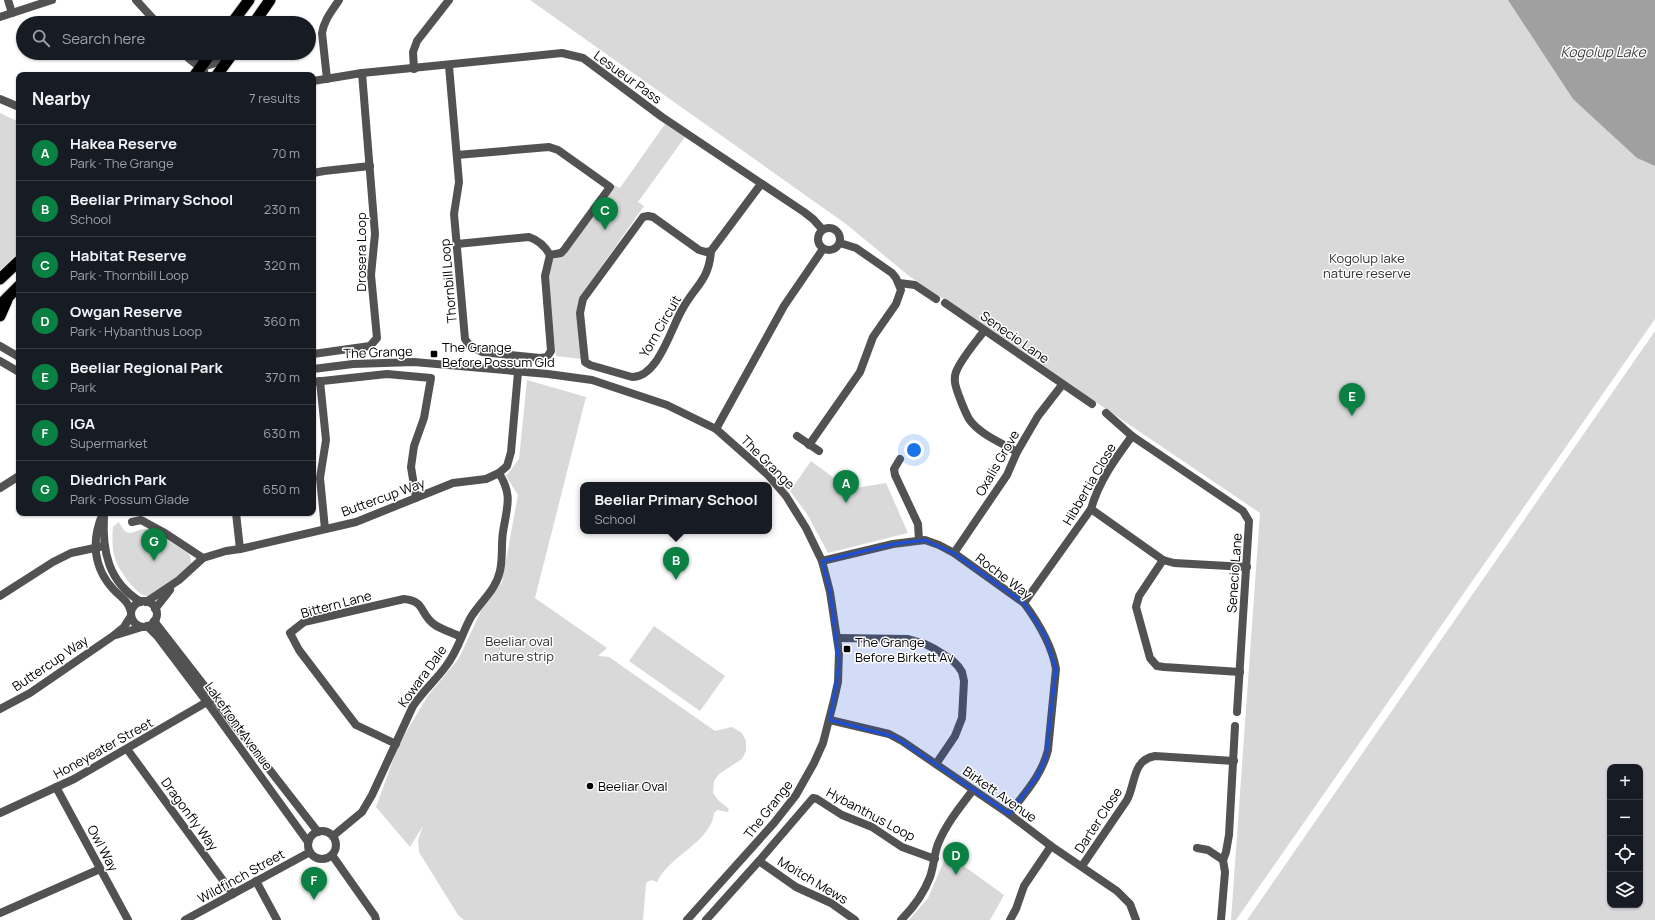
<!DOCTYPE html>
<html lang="en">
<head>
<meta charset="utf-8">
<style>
	body { margin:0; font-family:Manrope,sans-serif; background:#242831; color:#f1f3f6 }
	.controls { position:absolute; right:12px; bottom:12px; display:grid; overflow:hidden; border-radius:8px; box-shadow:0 1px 3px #0004 }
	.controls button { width:36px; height:36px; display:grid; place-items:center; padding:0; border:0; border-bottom:1px solid #363941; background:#171b24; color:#f1f3f6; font:20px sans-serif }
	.you { position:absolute; left:914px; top:450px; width:14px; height:14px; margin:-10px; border:3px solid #fff; border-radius:50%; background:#1a73e8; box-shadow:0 0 0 6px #1a73e833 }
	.badge { display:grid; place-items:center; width:26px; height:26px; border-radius:50%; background:#0b8043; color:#fff; font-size:13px; font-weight:700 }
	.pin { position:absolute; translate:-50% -33px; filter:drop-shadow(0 1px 2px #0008) }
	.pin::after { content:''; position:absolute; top:21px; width:14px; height:12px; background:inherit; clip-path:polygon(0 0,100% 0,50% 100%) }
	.popup { position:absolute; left:580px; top:482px; width:192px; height:52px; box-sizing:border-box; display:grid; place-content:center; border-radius:8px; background:#171b24; filter:drop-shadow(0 1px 3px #0005); font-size:13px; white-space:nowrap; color:#9ea1a6 }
	.popup b { font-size:15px; color:#f1f3f6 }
	.popup::after { content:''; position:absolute; left:50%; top:100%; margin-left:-8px; border:8px solid transparent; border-top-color:#171b24 }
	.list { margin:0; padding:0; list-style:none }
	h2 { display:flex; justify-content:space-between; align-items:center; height:52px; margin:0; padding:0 16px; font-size:17px }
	h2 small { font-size:13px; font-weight:400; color:#9ea1a6 }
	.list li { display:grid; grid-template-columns:26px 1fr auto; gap:12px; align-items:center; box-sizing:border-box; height:56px; padding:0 16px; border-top:1px solid #363941 }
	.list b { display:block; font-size:15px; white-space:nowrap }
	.list p { margin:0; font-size:13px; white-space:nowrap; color:#9ea1a6 }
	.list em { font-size:13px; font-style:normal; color:#9ea1a6 }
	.icon { flex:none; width:22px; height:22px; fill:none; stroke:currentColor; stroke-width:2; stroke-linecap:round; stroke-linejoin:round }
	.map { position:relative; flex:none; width:1655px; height:920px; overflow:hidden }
	.search { position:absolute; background:#171b24; box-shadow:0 1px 3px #0004; left:16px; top:16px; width:300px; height:44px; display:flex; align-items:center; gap:10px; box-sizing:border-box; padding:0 14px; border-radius:22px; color:#9ea1a6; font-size:15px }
	.panel { position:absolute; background:#171b24; box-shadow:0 1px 3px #0004; left:16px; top:72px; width:300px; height:444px; border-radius:8px }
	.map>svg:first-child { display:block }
	.green { fill:#d9d9d9; fill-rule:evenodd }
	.water { fill:#a0a0a0 }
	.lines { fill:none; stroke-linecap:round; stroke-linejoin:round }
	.trunk-casing { stroke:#dbdbdb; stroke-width:13 }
	.minor { stroke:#525252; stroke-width:8 }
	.tertiary { stroke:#525252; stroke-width:8 }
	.trunk { stroke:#000; stroke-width:11 }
	.marked { fill:#1d4ed8; fill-opacity:0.2; stroke:#1d4ed8; stroke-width:3; stroke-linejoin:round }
	.poi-dot { fill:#000; stroke:#fff; stroke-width:1.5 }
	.labels { text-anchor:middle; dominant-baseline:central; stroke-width:3; stroke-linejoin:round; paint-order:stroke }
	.street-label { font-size:13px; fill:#000; stroke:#fff }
	.park-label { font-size:13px; fill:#303030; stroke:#fff }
	.poi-label { font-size:13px; fill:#000; stroke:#fff; text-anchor:start }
	.water-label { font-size:14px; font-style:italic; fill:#414141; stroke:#fff }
</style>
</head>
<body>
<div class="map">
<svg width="1655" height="920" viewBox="0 0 1655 920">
	<rect width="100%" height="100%" fill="#fff"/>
	<g class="green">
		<path d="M530 0H1655V319L1236 920H1231L1260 513 909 276 846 224Z"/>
		<path d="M0 113 19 122V252L0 272Z"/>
		<path d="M665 124 685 137 638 202 644 206 587 287 578 304 581 359 556 356 547 268 552 260 566 254 614 185 620 188Z"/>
		<path d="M1655 331V920H1247ZM1610 767H1640V905H1610Z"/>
		<path d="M527 380 586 397 535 598 607 648 598 656 609 657 715 731 732 727 742 733 746 741V751L742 759 719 774 714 781 713 793 718 800 729 809 728 812 717 810 714 813C712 841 668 857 657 882L651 880 646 883 643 920H464L458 915 419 852 418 840 423 826 410 847 376 807 399 744 427 697 459 658 481 611 502 582 518 495 506 476 519 459Z"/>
		<path d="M811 461 849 489 886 483 908 533 828 553 807 514 790 491Z"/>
		<path d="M119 522C129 543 134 527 150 529L189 554C192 560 192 565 188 571 185 577 163 592 156 595 154 596 150 596 147 596 135 595 116 566 114 555 112 546 112 536 113 527Z"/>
		<path d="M654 626 725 676 700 711 629 661Z"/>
		<path d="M947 854 1004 895 990 920H909L928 898Z"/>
	</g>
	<path class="water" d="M1508 0H1655V166L1637 158 1573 99Z"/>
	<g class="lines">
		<g class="trunk-casing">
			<g id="trunk">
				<path d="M232 23 249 0"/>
				<path d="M254 23 270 0"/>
				<path d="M195 75 211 53"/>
				<path d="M217 75 233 53"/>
				<path d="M0 279 19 261"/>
				<path d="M0 305 19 286"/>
				<path d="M0 316 7 300"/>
			</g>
		</g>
		<g class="minor">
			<path d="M8 0 12 13"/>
			<path d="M0 17 52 0"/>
			<path d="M449 66 459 182 454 214 465 339 470 346 482 352 540 358 547 357 551 351 545 276 550 255 561 253 564 250 610 187 558 150 549 147 457 155"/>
			<path d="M414 69 413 52 417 41 449 0"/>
			<path d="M327 79 322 33C324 20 332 11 339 0"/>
			<path d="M313 81 362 73 562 53 583 58 662 117 804 212 813 219 822 229"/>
			<path d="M0 99 19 107"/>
			<path d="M313 173 324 171 370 166"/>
			<circle cx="829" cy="239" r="11"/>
			<path d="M457 244 529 237C538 240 545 246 550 255"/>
			<path d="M711 251C709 280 696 285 683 308 671 327 659 377 632 377L590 365 585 362 580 313 583 299 643 217 648 216 653 217 699 250 706 252 711 251 761 184"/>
			<path d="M899 283 915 285 936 299"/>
			<path d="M945 303 1092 404"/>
			<path d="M984 331C975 343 961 359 956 372 953 380 956 388 959 396 962 404 965 412 969 419 979 434 1002 443 1017 452"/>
			<path d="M313 354 370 346 377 338 371 275 375 234 362 73"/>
			<path d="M320 381 326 440 320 478 325 529"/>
			<path d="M313 382 387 374 431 378 424 418 414 446 411 467 416 498"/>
			<path d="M1106 413 1132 436 1243 511 1249 521 1237 712"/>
			<path d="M716 429 784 306 823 249"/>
			<path d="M797 436 819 451"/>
			<path d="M809 445 860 372 873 337 896 304 901 290 896 278 892 273 856 248 840 243"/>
			<path d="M900 459 894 469 895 475 918 524 919 540"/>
			<path d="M0 488 19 476"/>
			<path d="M1091 509 1163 560 1174 563 1247 567"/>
			<path d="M103 513C91 540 93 568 114 590 121 597 129 602 131 612"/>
			<path d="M236 513 240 549"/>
			<path d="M104 516C102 551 108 582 141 602"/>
			<path d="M132 522 141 520 165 533 203 558"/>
			<path d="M954 553 1007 475 1017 452 1038 416 1062 385"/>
			<path d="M1163 560 1139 596 1136 607 1150 658 1157 666 1164 667 1240 672"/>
			<path d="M822 561 893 544 925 540 939 545 954 553 1024 603C1038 622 1052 645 1056 669L1048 750C1042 775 1024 794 1009 814"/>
			<path d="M0 596 53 562 71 553 104 546"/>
			<circle cx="144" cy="614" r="13"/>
			<path d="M146 602 179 580 203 558 226 551 240 549 356 522 453 483 486 479 499 473 507 466 511 452 518 372"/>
			<path d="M1024 603 1091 509C1099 481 1115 459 1132 436"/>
			<path d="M155 609 170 590"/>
			<path d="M154 621 318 832"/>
			<path d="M147 626 158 637 207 702 308 842"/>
			<path d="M116 635 142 627"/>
			<path d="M837 638 908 639 925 644 933 648 952 660 958 666 962 672 964 681 962 718 955 736 936 764"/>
			<path d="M0 709 30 693 113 636 124 627 131 616"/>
			<path d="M830 720 889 734 902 741 1009 814 1051 846 1117 891 1130 904 1136 920"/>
			<path d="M396 744 356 725 299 650 290 633 304 622 404 599C426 601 419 614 435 625 443 630 453 633 461 637"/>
			<path d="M127 749 233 894"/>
			<path d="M56 787 128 920"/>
			<path d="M0 813 74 779 212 699"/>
			<circle cx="322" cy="845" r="14"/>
			<path d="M333 836 362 812 372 795 413 706C423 691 436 680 446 666 458 651 462 633 471 617 481 601 496 590 500 571 503 559 501 544 503 532 507 506 513 496 499 473"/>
			<path d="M1197 848 1208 850 1223 860"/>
			<path d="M332 855 375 916 376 920"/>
			<path d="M759 861 796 887 831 903 855 920"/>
			<path d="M1082 866 1127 800C1136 783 1132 760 1155 756L1234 761"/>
			<path d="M256 881 277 920"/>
			<path d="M0 913 100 869"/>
			<path d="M185 920 310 852"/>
			<path d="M706 920 759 861 813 798 817 799 842 815 872 827 902 847 935 859"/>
			<path d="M901 920C913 908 924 893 930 877 934 866 934 854 938 844 946 824 960 807 973 790"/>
			<path d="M1010 920 1016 909 1024 886 1051 846"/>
			<path d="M1221 920 1225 872 1223 860 1226 852 1229 835 1235 726"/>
		</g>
		<g class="tertiary">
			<path d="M136 0 157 23"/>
			<path d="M183 53C187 57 191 61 196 64 206 69 221 61 229 55"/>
			<path d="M193 53 201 59 205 75"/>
			<path d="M0 346 19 357"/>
			<path d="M0 361 19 372"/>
			<path d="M313 369 353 364 414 362 548 374 592 380 667 405 716 429 768 475 786 496 806 528 822 561 830 592 839 652 838 682 834 700 823 743 814 763 796 795 774 823 687 920"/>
		</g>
		<use href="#trunk" class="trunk"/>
	</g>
	<path class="marked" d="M925 540 954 553 1024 603 1045 635 1056 669 1046 758 1037 777 1009 814 895 737 830 720 839 664 830 592 822 561 893 544Z"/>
	<g class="poi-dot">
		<rect x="430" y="350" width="8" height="8" rx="2"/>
		<rect x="843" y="645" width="8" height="8" rx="2"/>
		<circle cx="590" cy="786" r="4"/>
	</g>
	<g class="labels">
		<g class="street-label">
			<text transform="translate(628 77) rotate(36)">Lesueur Pass</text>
			<text transform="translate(361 252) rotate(-90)">Drosera Loop</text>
			<text transform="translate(448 281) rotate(-95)">Thornbill Loop</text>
			<text transform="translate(660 326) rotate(-60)">Yorn Circuit</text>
			<text transform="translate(1015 337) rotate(35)">Senecio Lane</text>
			<text transform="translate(378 352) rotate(-2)">The Grange</text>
			<text transform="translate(768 462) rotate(45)">The Grange</text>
			<text transform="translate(997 463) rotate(-60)">Oxalis Grove</text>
			<text transform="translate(1089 484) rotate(-60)">Hibbertia Close</text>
			<text transform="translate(383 497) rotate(-20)">Buttercup Way</text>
			<text transform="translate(1234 573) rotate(-86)">Senecio Lane</text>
			<text transform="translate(1004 576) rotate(37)">Roche Way</text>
			<text transform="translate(336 604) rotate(-15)">Bittern Lane</text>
			<text transform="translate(50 663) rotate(-34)">Buttercup Way</text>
			<text transform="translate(422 676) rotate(-54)">Kowara Dale</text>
			<text transform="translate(239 726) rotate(54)">Lakefront Avenue</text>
			<text transform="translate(103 748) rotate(-29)">Honeyeater Street</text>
			<text transform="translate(1000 794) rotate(35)">Birkett Avenue</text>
			<text transform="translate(768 809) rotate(-52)">The Grange</text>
			<text transform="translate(190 814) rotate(54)">Dragonfly Way</text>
			<text transform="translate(871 814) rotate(28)">Hybanthus Loop</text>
			<text transform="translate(1098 820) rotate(-57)">Darter Close</text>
			<text transform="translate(103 848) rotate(62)">Owl Way</text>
			<text transform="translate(241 876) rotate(-29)">Wildfinch Street</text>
			<text transform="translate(813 880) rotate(31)">Moitch Mews</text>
		</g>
		<g class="park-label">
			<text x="1367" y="258">Kogolup lake<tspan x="1367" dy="15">nature reserve</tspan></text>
			<text x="519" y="641">Beeliar oval<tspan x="519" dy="15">nature strip</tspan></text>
		</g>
		<g class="poi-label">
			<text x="442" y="347">The Grange<tspan x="442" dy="15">Before Possum Gld</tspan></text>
			<text x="855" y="642">The Grange<tspan x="855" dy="15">Before Birkett Av</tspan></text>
			<text x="598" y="786">Beeliar Oval</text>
		</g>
		<g class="water-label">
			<text x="1603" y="51">Kogolup Lake</text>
		</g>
	</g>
</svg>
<div class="controls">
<button>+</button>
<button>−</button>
<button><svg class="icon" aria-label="locate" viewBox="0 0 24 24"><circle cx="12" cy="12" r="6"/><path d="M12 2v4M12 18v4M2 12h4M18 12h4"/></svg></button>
<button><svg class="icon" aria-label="layers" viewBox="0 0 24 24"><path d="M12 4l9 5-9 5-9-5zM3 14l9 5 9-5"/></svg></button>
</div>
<div class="you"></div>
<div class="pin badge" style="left:846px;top:503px">A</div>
<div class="pin badge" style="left:676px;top:580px">B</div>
<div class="popup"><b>Beeliar Primary School</b>School</div>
<div class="pin badge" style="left:605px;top:230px">C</div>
<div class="pin badge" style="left:956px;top:875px">D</div>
<div class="pin badge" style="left:1352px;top:416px">E</div>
<div class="pin badge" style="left:314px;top:900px">F</div>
<div class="pin badge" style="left:154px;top:561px">G</div>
<div class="search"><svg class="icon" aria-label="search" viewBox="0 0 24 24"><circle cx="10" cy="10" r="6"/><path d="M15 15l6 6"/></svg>Search here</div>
<section class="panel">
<h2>Nearby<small>7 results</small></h2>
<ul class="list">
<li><span class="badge">A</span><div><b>Hakea Reserve</b><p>Park · The Grange</p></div><em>70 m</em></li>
<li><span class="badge">B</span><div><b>Beeliar Primary School</b><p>School</p></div><em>230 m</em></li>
<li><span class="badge">C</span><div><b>Habitat Reserve</b><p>Park · Thornbill Loop</p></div><em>320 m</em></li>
<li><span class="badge">D</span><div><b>Owgan Reserve</b><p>Park · Hybanthus Loop</p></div><em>360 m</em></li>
<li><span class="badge">E</span><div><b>Beeliar Regional Park</b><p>Park</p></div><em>370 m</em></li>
<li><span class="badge">F</span><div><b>IGA</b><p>Supermarket</p></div><em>630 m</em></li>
<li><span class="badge">G</span><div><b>Diedrich Park</b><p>Park · Possum Glade</p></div><em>650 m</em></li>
</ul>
</section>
</div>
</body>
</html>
